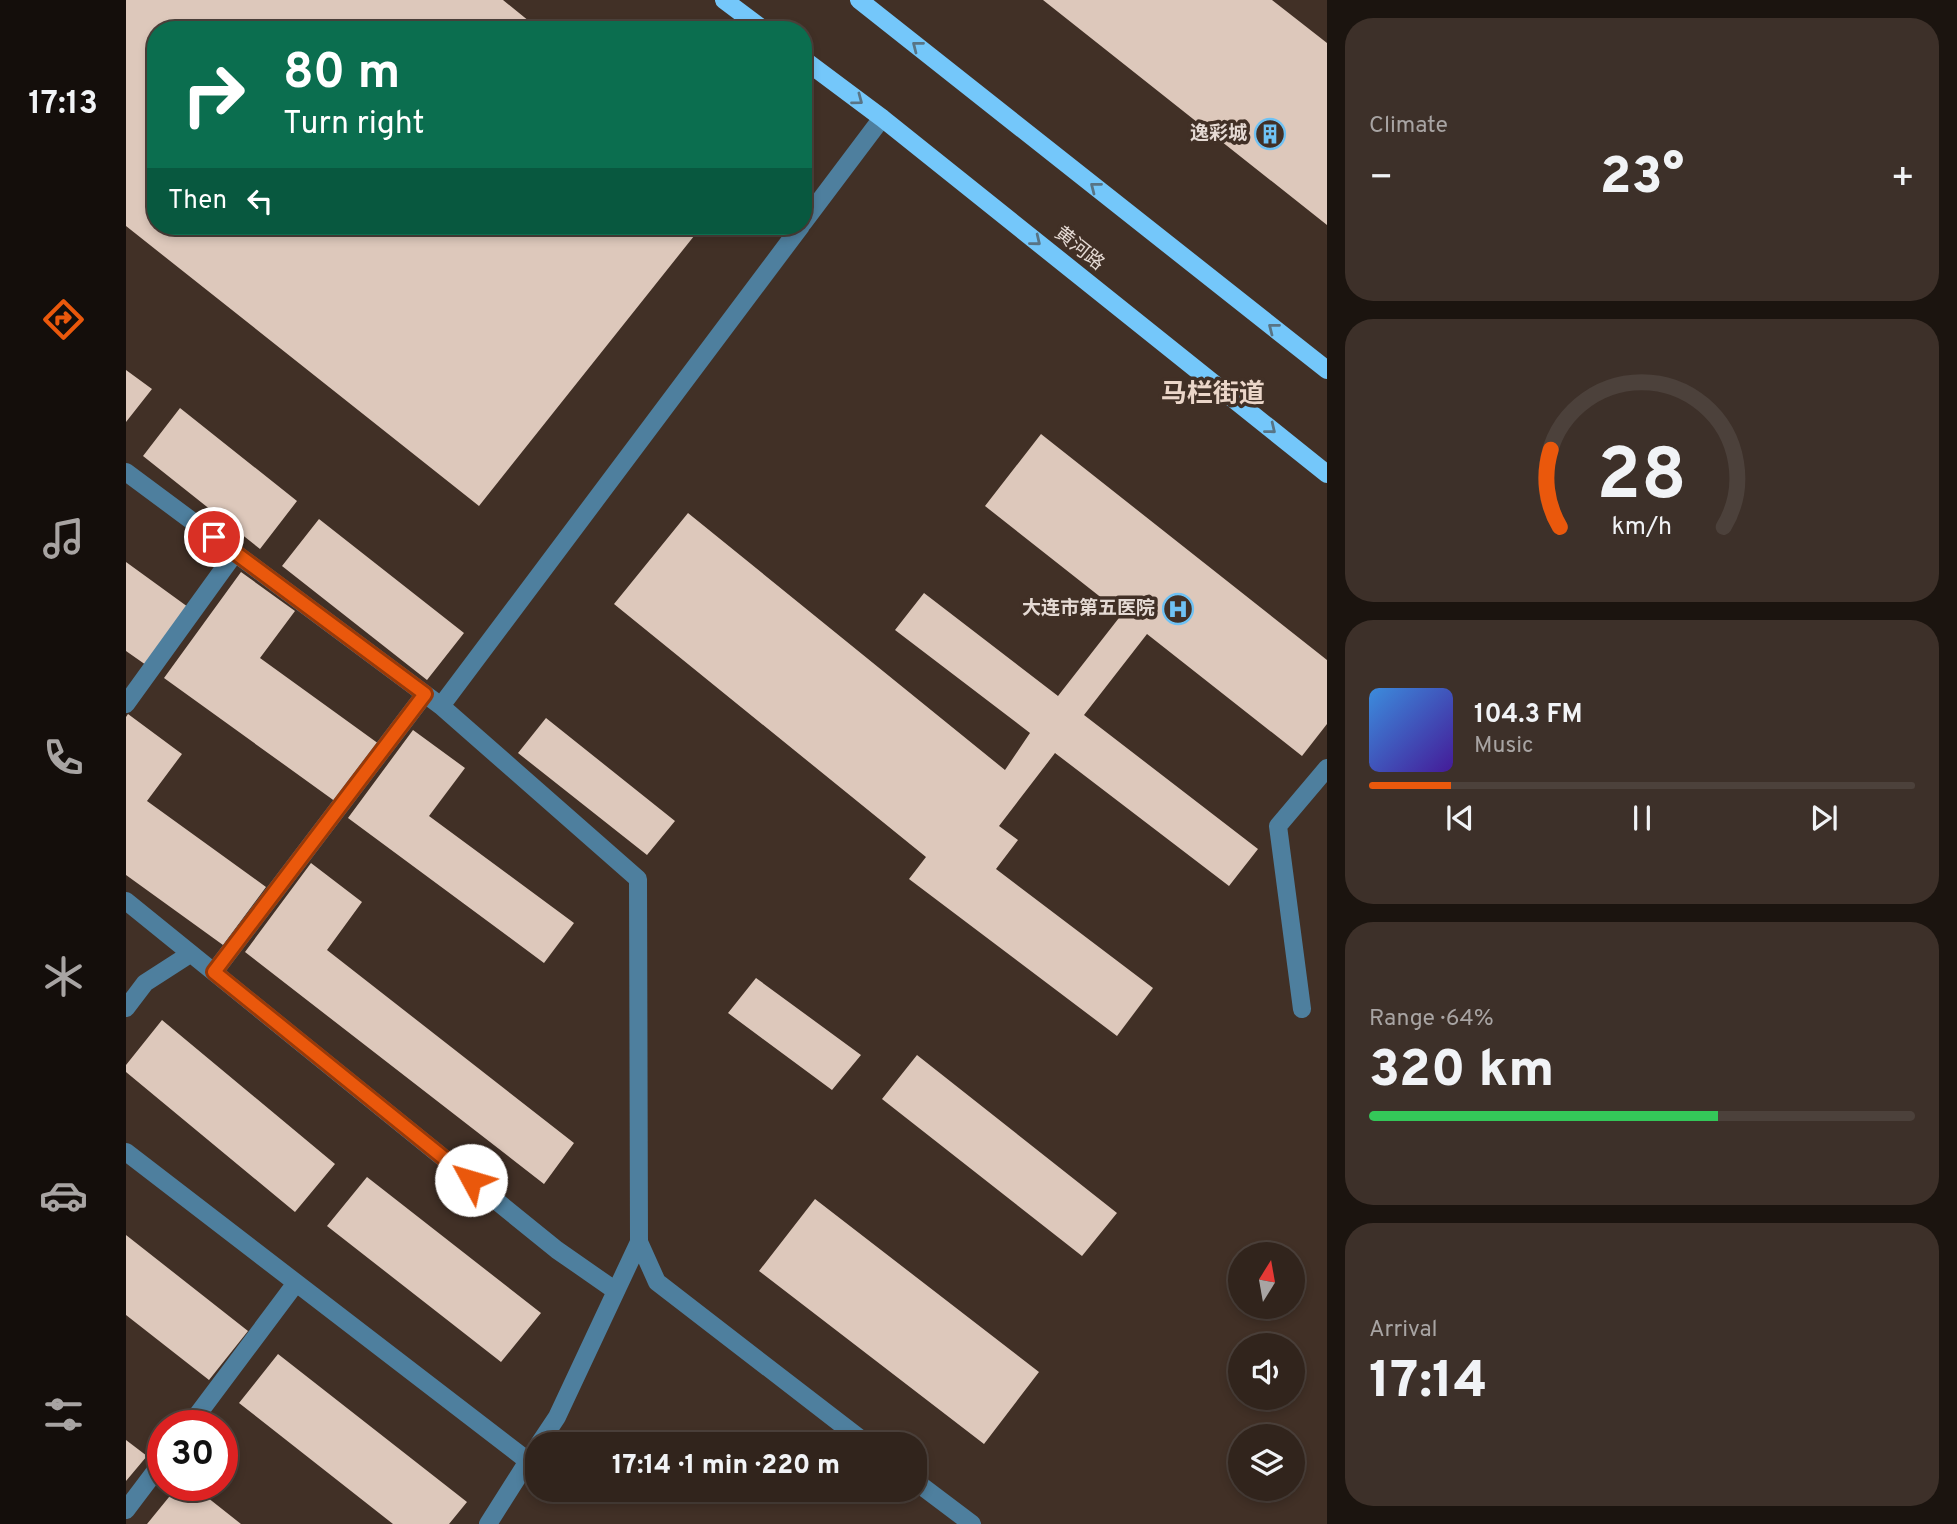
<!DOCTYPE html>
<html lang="en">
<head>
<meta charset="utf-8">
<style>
  body { margin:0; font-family:Overpass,"Noto Sans SC",sans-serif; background:#3d3029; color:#f1f3f6; height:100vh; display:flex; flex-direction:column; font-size:26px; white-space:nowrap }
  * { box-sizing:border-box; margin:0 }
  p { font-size:23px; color:#a8a4a3 }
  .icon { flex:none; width:38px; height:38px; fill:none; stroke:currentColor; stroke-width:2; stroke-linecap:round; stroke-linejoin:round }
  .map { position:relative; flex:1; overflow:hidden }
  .drawer { display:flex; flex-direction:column; gap:18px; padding:18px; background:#1b140f; width:630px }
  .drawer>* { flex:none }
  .hud { position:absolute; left:21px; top:21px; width:665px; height:214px; border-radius:28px; box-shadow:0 4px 10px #0003,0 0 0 2px #4c413b; background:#0b6e4f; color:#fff; overflow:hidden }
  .needle { width:46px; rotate:11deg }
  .fabs { position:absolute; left:1102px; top:1242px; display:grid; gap:14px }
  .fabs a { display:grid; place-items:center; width:77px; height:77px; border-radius:50%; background:#31241c; box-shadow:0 4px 10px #0003,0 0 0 2px #4c413b; font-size:35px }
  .speed { position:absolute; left:21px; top:1410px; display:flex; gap:14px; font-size:35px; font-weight:700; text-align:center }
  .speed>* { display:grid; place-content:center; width:91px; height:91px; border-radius:50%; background:#31241c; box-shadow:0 4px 10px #0003,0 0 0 2px #4c413b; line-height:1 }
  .speed .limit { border:10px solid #d22; background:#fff; color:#111 }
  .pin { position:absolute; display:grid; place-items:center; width:60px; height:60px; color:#fff; margin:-30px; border:4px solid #fff; border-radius:50%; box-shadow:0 2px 7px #0007 }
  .me { position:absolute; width:77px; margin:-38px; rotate:309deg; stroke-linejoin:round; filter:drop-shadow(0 0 5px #0008) }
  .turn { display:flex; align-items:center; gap:24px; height:147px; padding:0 21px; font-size:32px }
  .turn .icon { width:91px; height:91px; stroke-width:2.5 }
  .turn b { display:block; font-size:49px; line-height:60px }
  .then { display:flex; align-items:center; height:66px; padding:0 21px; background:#0003; gap:14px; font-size:26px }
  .big { font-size:52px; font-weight:800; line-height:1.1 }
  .drawer .tile { flex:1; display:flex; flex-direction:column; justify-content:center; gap:10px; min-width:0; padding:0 24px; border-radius:28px; background:#3d3029 }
  .drawer .dial { align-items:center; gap:0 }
  .dial svg { height:182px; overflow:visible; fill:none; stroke:#4c413b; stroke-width:7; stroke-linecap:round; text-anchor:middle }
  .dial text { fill:#f1f3f6; stroke:none }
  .song { display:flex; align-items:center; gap:21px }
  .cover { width:84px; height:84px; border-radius:10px; background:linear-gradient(135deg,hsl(210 70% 55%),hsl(260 70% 35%)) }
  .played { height:7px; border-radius:4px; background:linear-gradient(90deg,#ea580c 15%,#4c413b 15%) }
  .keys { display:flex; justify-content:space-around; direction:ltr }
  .heat { display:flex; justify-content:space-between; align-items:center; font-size:38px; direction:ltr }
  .charge { height:10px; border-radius:5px; background:linear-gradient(90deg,#34c759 64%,#4c413b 0) }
  .trip { position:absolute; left:399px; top:1432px; width:402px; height:70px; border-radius:28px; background:#31241c; box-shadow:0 4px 10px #0003,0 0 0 2px #4c413b; font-weight:800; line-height:70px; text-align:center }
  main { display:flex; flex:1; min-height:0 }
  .tabs { display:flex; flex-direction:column; width:126px; justify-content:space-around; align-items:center; background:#140e0b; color:#a8a4a3 }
  .tabs .icon { width:49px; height:49px }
  .tabs .active { color:#ea580c }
  .tabs b { font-size:32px; color:#f1f3f6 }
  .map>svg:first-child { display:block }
  .building { fill:#ddc8bb }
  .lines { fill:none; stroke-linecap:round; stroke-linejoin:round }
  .minor { stroke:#4e7f9e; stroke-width:18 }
  .major { stroke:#74c7fa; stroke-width:18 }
  .oneway { stroke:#587485 }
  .route-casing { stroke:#983908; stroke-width:18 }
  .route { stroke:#ea580c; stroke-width:12 }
  .labels { text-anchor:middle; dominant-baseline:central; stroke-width:7; stroke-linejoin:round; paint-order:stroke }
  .poi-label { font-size:19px; font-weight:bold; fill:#e5dad4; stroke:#413026; text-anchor:end }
  .street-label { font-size:19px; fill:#e5dad4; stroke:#413026 }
  .district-label { font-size:26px; font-weight:bold; fill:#ebd6c9; stroke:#413026 }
</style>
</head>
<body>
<main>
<nav class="tabs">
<b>17:13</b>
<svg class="icon active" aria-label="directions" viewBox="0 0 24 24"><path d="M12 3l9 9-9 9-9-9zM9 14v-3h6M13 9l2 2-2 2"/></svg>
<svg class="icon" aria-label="music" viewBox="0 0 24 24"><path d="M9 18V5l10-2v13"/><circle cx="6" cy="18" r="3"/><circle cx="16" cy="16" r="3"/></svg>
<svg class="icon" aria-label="phone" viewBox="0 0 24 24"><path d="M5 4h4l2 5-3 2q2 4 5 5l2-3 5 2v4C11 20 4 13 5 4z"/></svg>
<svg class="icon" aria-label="climate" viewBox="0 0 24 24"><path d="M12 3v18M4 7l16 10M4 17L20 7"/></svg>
<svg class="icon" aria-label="car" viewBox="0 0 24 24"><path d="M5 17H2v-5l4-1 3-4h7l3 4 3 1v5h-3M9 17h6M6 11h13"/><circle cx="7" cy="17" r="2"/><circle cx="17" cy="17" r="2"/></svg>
<svg class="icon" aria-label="filters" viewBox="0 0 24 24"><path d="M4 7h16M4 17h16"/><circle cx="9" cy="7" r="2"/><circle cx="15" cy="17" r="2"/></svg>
</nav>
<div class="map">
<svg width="1201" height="1524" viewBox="0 0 1201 1524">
  <rect width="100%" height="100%" fill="#413026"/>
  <path class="building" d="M0,0H377L414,30H30V226H576L353,506L0,226Z
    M917,0H1146L1201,43V225Z
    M0,370L26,389L0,422Z
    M54,408L171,501L134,549L17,456Z
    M915,434L1201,660V724L1176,756L1021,634L958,715L1132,849L1103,886L929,753L873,826L892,840L870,869L1027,988L991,1036L783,879L800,857L488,604L562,513L879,770L904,733L769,630L798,593L932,696L996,614L859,506Z
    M193,519L338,633L301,680L156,566Z
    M0,562L62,607L20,665L0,651Z
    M115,572L169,611L134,658L253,744L210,802L38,678Z
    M2,714L56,754L21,801L140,887L97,945L0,875V717Z
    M420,718L549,821L521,855L392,753Z
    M287,730L339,768L303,816L448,923L418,963L222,818Z
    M185,863L236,902L201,950L448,1143L418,1184L119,952Z
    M630,978L735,1055L706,1090L602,1013Z
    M36,1020L209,1164L169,1212L0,1072V1065Z
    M791,1055L991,1213L956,1256L756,1099Z
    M241,1177L415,1313L375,1362L201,1226Z
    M689,1199L913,1372L858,1444L633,1271Z
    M0,1235L122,1331L83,1380L0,1315Z
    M152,1354L341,1502L323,1524H267L113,1403Z
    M0,1440L21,1456L0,1481Z
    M52,1486H67L115,1524H21Z"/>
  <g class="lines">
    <path class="minor" d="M677,223L756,118
      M0,472L315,706L512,879L513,1242L531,1282L741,1444
      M0,704L109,553
      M315,706L675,226
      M0,901L431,1250L490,1291
      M88,972L299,694
      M0,1008L19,983L64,954
      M1176,1009L1152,826L1201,768
      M0,1152L402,1461
      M63,1426L170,1283
      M413,1444L431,1417L513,1242
      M789,1481L846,1524
      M0,1510L37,1461
      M362,1524L407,1453"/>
    <path class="major" d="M598,0L638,30
      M733,0L1201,370
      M677,59L756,118L1201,474"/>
  </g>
  <defs><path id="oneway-chevron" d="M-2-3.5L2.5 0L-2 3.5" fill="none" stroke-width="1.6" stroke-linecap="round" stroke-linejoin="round" transform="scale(1.75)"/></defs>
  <g class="oneway">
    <use href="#oneway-chevron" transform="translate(791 46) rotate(-142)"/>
    <use href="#oneway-chevron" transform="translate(732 100) rotate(37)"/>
    <use href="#oneway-chevron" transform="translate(969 187) rotate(-142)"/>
    <use href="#oneway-chevron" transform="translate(910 241) rotate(39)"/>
    <use href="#oneway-chevron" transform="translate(1147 328) rotate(-142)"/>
    <use href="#oneway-chevron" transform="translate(1145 429) rotate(39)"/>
  </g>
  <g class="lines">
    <g class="route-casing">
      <path id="route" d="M88,537L299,694L88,972L345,1180"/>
    </g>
    <use href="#route" class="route"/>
  </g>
  <defs>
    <g id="building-ring" transform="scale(1.575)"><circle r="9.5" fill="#413026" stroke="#6fc2f4" stroke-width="1.5"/><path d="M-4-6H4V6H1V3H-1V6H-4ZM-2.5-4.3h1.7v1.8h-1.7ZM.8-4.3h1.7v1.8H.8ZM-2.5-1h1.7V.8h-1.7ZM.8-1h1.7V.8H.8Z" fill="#6fc2f4"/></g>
    <g id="hospital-ring" transform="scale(1.575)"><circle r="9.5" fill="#413026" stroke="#6fc2f4" stroke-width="1.5"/><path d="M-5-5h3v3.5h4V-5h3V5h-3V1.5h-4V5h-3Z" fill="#6fc2f4"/></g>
  </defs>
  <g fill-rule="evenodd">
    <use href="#building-ring" x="1144" y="134"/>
    <use href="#hospital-ring" x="1052" y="609"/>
  </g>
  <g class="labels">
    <g class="poi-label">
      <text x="1121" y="134">逸彩城</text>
      <text x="1029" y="609">大连市第五医院</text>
    </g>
    <g class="street-label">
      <text transform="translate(953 249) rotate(39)">黄河路</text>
    </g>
    <g class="district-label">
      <text x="1087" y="395">马栏街道</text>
    </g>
  </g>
</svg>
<div class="fabs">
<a><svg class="needle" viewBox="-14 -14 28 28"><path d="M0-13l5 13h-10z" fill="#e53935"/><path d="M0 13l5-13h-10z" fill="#a8a4a3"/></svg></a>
<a><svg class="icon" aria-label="sound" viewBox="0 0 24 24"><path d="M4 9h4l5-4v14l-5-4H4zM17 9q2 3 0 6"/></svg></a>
<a><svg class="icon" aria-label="layers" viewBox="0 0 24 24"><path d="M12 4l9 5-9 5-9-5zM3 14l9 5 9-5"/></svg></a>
</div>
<div class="speed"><div class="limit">30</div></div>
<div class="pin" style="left:88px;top:537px;background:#d93025"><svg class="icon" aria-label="arrive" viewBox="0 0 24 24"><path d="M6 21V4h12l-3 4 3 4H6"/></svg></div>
<svg class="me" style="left:345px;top:1180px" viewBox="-20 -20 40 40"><circle r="19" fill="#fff"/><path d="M0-13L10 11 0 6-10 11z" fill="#ea580c"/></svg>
<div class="trip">17:14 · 1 min · 220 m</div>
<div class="hud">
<div class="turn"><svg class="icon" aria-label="right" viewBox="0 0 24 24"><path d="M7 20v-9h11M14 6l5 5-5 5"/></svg><div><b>80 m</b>Turn right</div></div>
<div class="then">Then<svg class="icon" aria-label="left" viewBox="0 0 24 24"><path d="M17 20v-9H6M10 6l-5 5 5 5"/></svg></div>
</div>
</div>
<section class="drawer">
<div class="tile"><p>Climate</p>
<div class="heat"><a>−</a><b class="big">23°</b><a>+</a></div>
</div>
<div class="tile dial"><svg viewBox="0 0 100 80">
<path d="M14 69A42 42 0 1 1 86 69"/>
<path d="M14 69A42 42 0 0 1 10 35" stroke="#ea580c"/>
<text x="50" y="56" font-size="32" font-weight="700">28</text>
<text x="50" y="72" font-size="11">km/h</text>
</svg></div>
<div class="tile">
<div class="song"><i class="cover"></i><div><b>104.3 FM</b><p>Music</p></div></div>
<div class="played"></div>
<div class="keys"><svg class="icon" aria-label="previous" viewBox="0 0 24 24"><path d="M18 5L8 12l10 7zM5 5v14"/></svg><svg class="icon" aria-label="pause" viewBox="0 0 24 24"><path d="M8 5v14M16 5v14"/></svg><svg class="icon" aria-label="next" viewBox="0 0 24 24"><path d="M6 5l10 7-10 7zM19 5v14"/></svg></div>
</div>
<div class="tile"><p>Range · 64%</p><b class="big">320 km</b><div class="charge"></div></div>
<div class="tile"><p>Arrival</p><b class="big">17:14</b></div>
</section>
</main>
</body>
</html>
